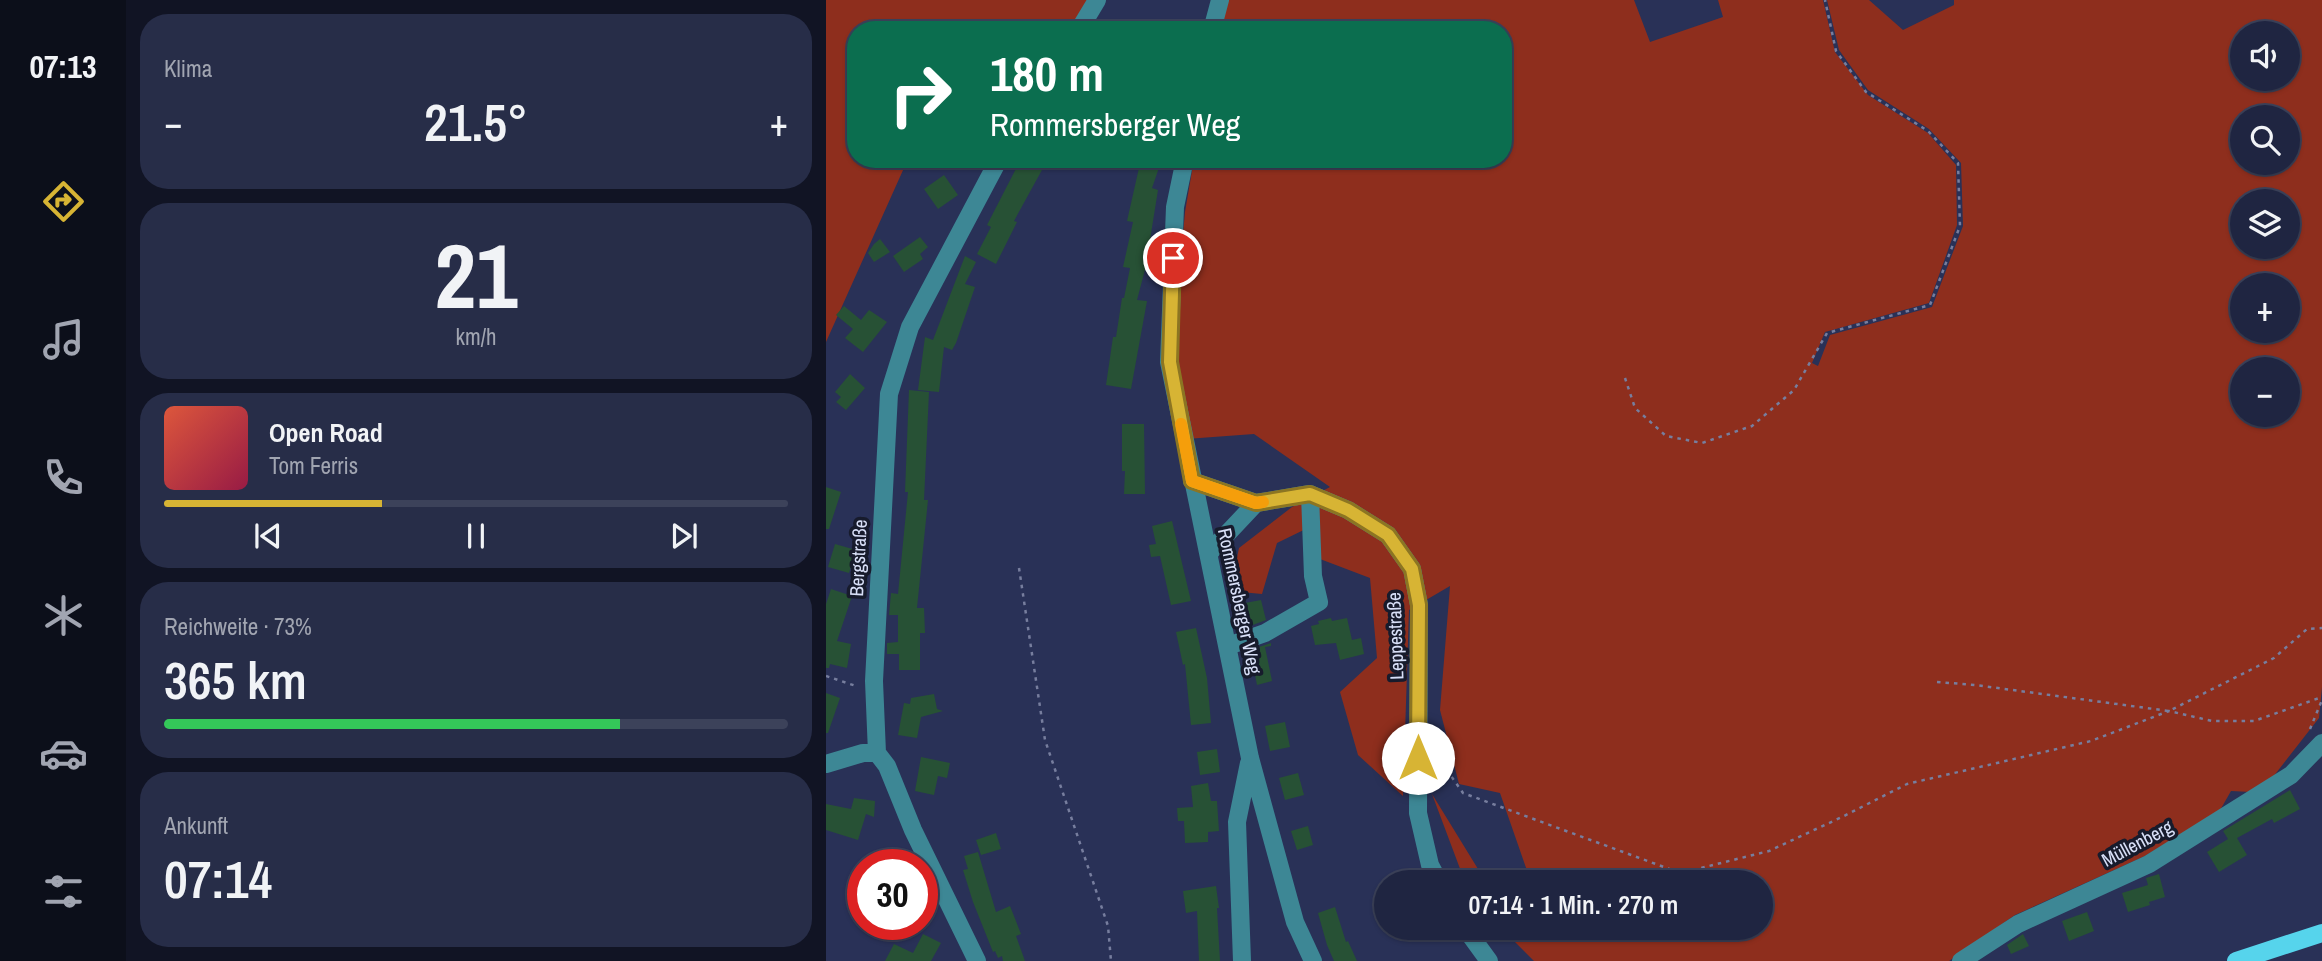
<!DOCTYPE html>
<html lang="de">
<head>
<meta charset="utf-8">
<style>
  body { margin:0; font-family:"Archivo Narrow",sans-serif; background:#272d48; color:#f1f3f6; height:100vh; display:flex; flex-direction:column; font-size:26px; white-space:nowrap }
  * { box-sizing:border-box; margin:0 }
  p { font-size:23px; color:#a1a5b1 }
  .icon { flex:none; width:38px; height:38px; fill:none; stroke:currentColor; stroke-width:2; stroke-linecap:round; stroke-linejoin:round }
  .map { position:relative; flex:1; overflow:hidden }
  .sheet { display:flex; flex-direction:column; gap:14px; padding:14px; background:#111424; width:700px }
  .sheet>* { flex:none }
  .banner { position:absolute; left:21px; top:21px; width:665px; height:147px; border-radius:28px; box-shadow:0 2px 5px #0004,0 0 0 2px #3c425a; background:#0b6e4f; color:#fff; overflow:hidden }
  .buttons { position:absolute; left:1404px; top:21px; display:grid; gap:14px }
  .buttons a { display:grid; place-items:center; width:70px; height:70px; border-radius:50%; background:#1f2541; box-shadow:0 2px 5px #0004,0 0 0 2px #3c425a; font-size:35px }
  .speed { position:absolute; left:21px; top:849px; display:flex; gap:14px; font-size:35px; font-weight:700; text-align:center }
  .speed>* { display:grid; place-content:center; width:91px; height:91px; border-radius:50%; background:#1f2541; box-shadow:0 2px 5px #0004,0 0 0 2px #3c425a; line-height:1 }
  .speed .limit { border:10px solid #d22; background:#fff; color:#111 }
  .pin { position:absolute; display:grid; place-items:center; width:60px; height:60px; color:#fff; margin:-30px; border:4px solid #fff; border-radius:50%; box-shadow:0 2px 7px #0007 }
  .me { position:absolute; width:77px; margin:-38px; rotate:0deg; stroke-linejoin:round; filter:drop-shadow(0 0 5px #0008) }
  .turn { display:flex; align-items:center; gap:24px; height:147px; padding:0 28px; font-size:32px }
  .turn .icon { width:91px; height:91px; stroke-width:2.5 }
  .turn b { display:block; font-size:49px; line-height:60px }
  .big { font-size:52px; font-weight:600; line-height:1.1 }
  .sheet .card { flex:1; display:flex; flex-direction:column; justify-content:center; gap:10px; min-width:0; padding:0 24px; border-radius:28px; background:#272d48 }
  .sheet .dial { align-items:center; gap:0 }
  .dial b { font-size:91px; line-height:1 }
  .song { display:flex; align-items:center; gap:21px }
  .cover { width:84px; height:84px; border-radius:10px; background:linear-gradient(135deg,hsl(10 70% 55%),hsl(340 70% 35%)) }
  .played { height:7px; border-radius:4px; background:linear-gradient(90deg,#d7b434 35%,#3c425a 35%) }
  .keys { display:flex; justify-content:space-around; direction:ltr }
  .heat { display:flex; justify-content:space-between; align-items:center; font-size:38px; direction:ltr }
  .charge { height:10px; border-radius:5px; background:linear-gradient(90deg,#34c759 73%,#3c425a 0) }
  .trip { position:absolute; left:548px; top:870px; width:399px; height:70px; border-radius:35px; background:#1f2541; box-shadow:0 2px 5px #0004,0 0 0 2px #3c425a; font-weight:600; line-height:70px; text-align:center }
  main { display:flex; flex:1; min-height:0 }
  .menu { display:flex; flex-direction:column; width:126px; justify-content:space-around; align-items:center; background:#0c0f1a; color:#a1a5b1 }
  .menu .icon { width:49px; height:49px }
  .menu .active { color:#d7b434 }
  .menu b { font-size:32px; color:#f1f3f6 }
  .map>svg:first-child { display:block }
  .green { fill:#8e2e1d; fill-rule:evenodd }
  .building { fill:#275135 }
  .lines { fill:none; stroke-linecap:round; stroke-linejoin:round }
  .path { stroke:#777e9e; stroke-width:2.5; stroke-dasharray:3.5 5; stroke-linecap:butt }
  .minor { stroke:#3d8795; stroke-width:18 }
  .major { stroke:#56d4ec; stroke-width:18 }
  .route-casing { stroke:#8c7522; stroke-width:18 }
  .route { stroke:#d7b434; stroke-width:12 }
  .slow { stroke:#f59e0b; stroke-width:12 }
  .labels { text-anchor:middle; dominant-baseline:central; stroke-width:7; stroke-linejoin:round; paint-order:stroke }
  .street-label { font-size:19px; fill:#d9e0f8; stroke:#171b2c }
</style>
</head>
<body>
<main>
<nav class="menu">
<b>07:13</b>
<svg class="icon active" aria-label="directions" viewBox="0 0 24 24"><path d="M12 3l9 9-9 9-9-9zM9 14v-3h6M13 9l2 2-2 2"/></svg>
<svg class="icon" aria-label="music" viewBox="0 0 24 24"><path d="M9 18V5l10-2v13"/><circle cx="6" cy="18" r="3"/><circle cx="16" cy="16" r="3"/></svg>
<svg class="icon" aria-label="phone" viewBox="0 0 24 24"><path d="M5 4h4l2 5-3 2q2 4 5 5l2-3 5 2v4C11 20 4 13 5 4z"/></svg>
<svg class="icon" aria-label="climate" viewBox="0 0 24 24"><path d="M12 3v18M4 7l16 10M4 17L20 7"/></svg>
<svg class="icon" aria-label="car" viewBox="0 0 24 24"><path d="M5 17H2v-5l4-1 3-4h7l3 4 3 1v5h-3M9 17h6M6 11h13"/><circle cx="7" cy="17" r="2"/><circle cx="17" cy="17" r="2"/></svg>
<svg class="icon" aria-label="filters" viewBox="0 0 24 24"><path d="M4 7h16M4 17h16"/><circle cx="9" cy="7" r="2"/><circle cx="15" cy="17" r="2"/></svg>
</nav>
<section class="sheet">
<div class="card"><p>Klima</p>
<div class="heat"><a>−</a><b class="big">21.5°</b><a>+</a></div>
</div>
<div class="card dial"><b>21</b><p>km/h</p></div>
<div class="card">
<div class="song"><i class="cover"></i><div><b>Open Road</b><p>Tom Ferris</p></div></div>
<div class="played"></div>
<div class="keys"><svg class="icon" aria-label="previous" viewBox="0 0 24 24"><path d="M18 5L8 12l10 7zM5 5v14"/></svg><svg class="icon" aria-label="pause" viewBox="0 0 24 24"><path d="M8 5v14M16 5v14"/></svg><svg class="icon" aria-label="next" viewBox="0 0 24 24"><path d="M6 5l10 7-10 7zM19 5v14"/></svg></div>
</div>
<div class="card"><p>Reichweite · 73%</p><b class="big">365 km</b><div class="charge"></div></div>
<div class="card"><p>Ankunft</p><b class="big">07:14</b></div>
</section>
<div class="map">
<svg width="1496" height="961" viewBox="0 0 1496 961">
  <rect width="100%" height="100%" fill="#293157"/>
  <path class="green" d="M0,0H268L250,30H30V159H82L0,342Z
    M398,0H808L824,42L897,17L892,0H997L1009,52L1042,95L1102,133L1130,165L1131,225L1103,303L999,332L986,363L992,366L1004,335L1106,307L1137,226L1135,163L1103,129L1042,90L1013,50L1001,0H1043L1077,30L1128,5V0H1496V687L1493,718L1447,777L1425,792L1405,791L1393,812L1319,856L1189,915L1123,961H708L675,928H934V882H705L674,793L633,784L614,710L624,586L583,610L577,796L532,755L514,692L551,658L544,578L494,559L492,523L451,543L436,594L404,591L413,548L466,507L504,487L428,434L360,439L346,359L359,212L368,159H677V30H391ZM1416,33H1461V79H1416ZM1416,117H1461V163H1416ZM1416,201H1461V247H1416ZM1416,285H1461V331H1416ZM1416,369H1461V415H1416Z
    M606,794L660,882H639Z"/>
  <path class="building" d="M195,159H222L188,221L191,222L170,264L151,254L165,227L161,225Z
    M315,159H336L326,188L332,190L323,246L325,247L311,300L321,301L305,389L280,385L287,337H290L296,298H298L304,268L297,267L307,222L301,221Z
    M118,175L132,195L112,209L98,189Z
    M94,237L102,247L94,254L97,259L78,272L67,256Z
    M54,239L64,252L48,262L42,253L48,244Z
    M139,256L150,262L139,284L149,287L130,343L126,350L118,347L113,392L92,390L99,337L107,340Z
    M18,306L35,320L43,310L61,322L37,352L19,338L27,329L10,315Z
    M24,374L39,388L20,410L10,402L15,397L9,392Z
    M83,390L103,392L98,500H102L91,608H98L99,633H94V670H73V654H61V643L72,642V615H63L65,593L72,594L82,492H79Z
    M296,424H318L319,494H298L299,471H296Z
    M0,487L15,492L3,529H0Z
    M346,521L365,601L345,605L334,556L325,557L323,545L330,544L326,526Z
    M9,544L30,550L23,573L2,567Z
    M5,589L26,596L11,641L25,644L21,668L4,664L3,668H0V604Z
    M435,600L440,620L416,629L413,628L408,605Z
    M505,618L506,621L521,618L526,640L535,638L538,654L514,660L510,643L489,645L485,626L493,624L492,621Z
    M370,628L381,678L385,723L365,725L359,664L357,665L350,632Z
    M445,643V646L439,647L446,681L431,685L424,650Z
    M0,693L14,698L2,733H0Z
    M108,694L111,709L117,711L95,717L91,738L72,735L78,703L84,704L85,698Z
    M459,722L464,747L444,751L439,726Z
    M391,749L394,772L374,775L371,752Z
    M95,757L124,763L121,778L112,776L108,795L89,791Z
    M472,773L478,795L459,800L453,778Z
    M382,783L385,801H391L393,831L382,832V842L359,843L358,821H352L351,808L367,807L365,786Z
    M1464,790L1474,809L1448,823L1446,819L1411,838L1421,855L1393,872L1381,852L1402,839L1397,831Z
    M28,798L49,801L48,817L40,814L32,840L0,830V804L25,809Z
    M482,826L487,845L471,850L465,831Z
    M170,833L175,849L155,855L150,840Z
    M152,852L170,912L184,906L195,934L190,936L199,961H177L176,956L172,958L169,951L167,952L147,902L137,870L142,869L138,856Z
    M1333,874L1339,897L1323,902L1324,905L1302,912L1296,893L1322,885L1320,878Z
    M390,886L393,908H391L394,961H373L371,911L360,913L357,891Z
    M509,907L520,942L522,941L531,961H508L501,945L492,913Z
    M1261,912L1268,931L1243,941L1236,921Z
    M97,934L115,943L105,961H59L68,944L87,953Z
    M1197,934L1203,946L1185,954L1181,945Z"/>
  <g class="lines">
    <path class="path" d="M799,378L809,408L840,436L876,443L926,426L968,390L1001,333L1104,305L1134,226L1132,163L1102,131L1040,92L1010,51L999,0
      M193,568L219,740L282,926L285,961
      M0,676L30,686
      M1111,682L1149,685L1343,711L1448,658L1481,629L1496,628
      M1484,729L1496,700
      M611,756L637,793L846,870H867L943,851L1016,817L1081,784L1265,741L1343,711L1386,721H1428L1496,697"/>
    <path class="minor" d="M253,30L271,0
      M386,30L394,0
      M359,159L349,207L343,362L424,758L469,922L487,961
      M366,481L430,503L484,494L522,510L562,535L586,569L593,605L592,813L604,865L613,882
      M383,553L430,503
      M402,646L439,633L493,602L487,576L484,494
      M0,764L37,753H51
      M639,928L663,961
      M151,961L87,830L61,766L51,753L48,681L63,394L84,327L173,159
      M416,961L411,822L423,763
      M1135,961L1192,924L1323,864L1465,775L1496,743"/>
    <path class="major" d="M1410,961L1496,933"/>
  </g>
  <g class="lines">
    <g class="route-casing">
      <path id="route" d="M347,258L344,362L366,481L430,503L484,494L522,510L562,535L586,569L593,605L592,758"/>
    </g>
    <use href="#route" class="route"/>
    <path class="slow" d="M355,424L366,481L430,503L437,502"/>
  </g>
  <g class="labels">
    <g class="street-label">
      <text transform="translate(32 558) rotate(-87)">Bergstraße</text>
      <text transform="translate(414 601) rotate(78)">Rommersberger Weg</text>
      <text transform="translate(569 636) rotate(-92)">Leppestraße</text>
      <text transform="translate(1311 843) rotate(-28)">Müllenberg</text>
    </g>
  </g>
</svg>
<div class="buttons">
<a><svg class="icon" aria-label="sound" viewBox="0 0 24 24"><path d="M4 9h4l5-4v14l-5-4H4zM17 9q2 3 0 6"/></svg></a>
<a><svg class="icon" aria-label="search" viewBox="0 0 24 24"><circle cx="10" cy="10" r="6"/><path d="M15 15l6 6"/></svg></a>
<a><svg class="icon" aria-label="layers" viewBox="0 0 24 24"><path d="M12 4l9 5-9 5-9-5zM3 14l9 5 9-5"/></svg></a>
<a>+</a>
<a>−</a>
</div>
<div class="speed"><div class="limit">30</div></div>
<div class="pin" style="left:347px;top:258px;background:#d93025"><svg class="icon" aria-label="arrive" viewBox="0 0 24 24"><path d="M6 21V4h12l-3 4 3 4H6"/></svg></div>
<svg class="me" style="left:592px;top:758px" viewBox="-20 -20 40 40"><circle r="19" fill="#fff"/><path d="M0-13L10 11 0 6-10 11z" fill="#d7b434"/></svg>
<div class="trip">07:14 · 1 Min. · 270 m</div>
<div class="banner">
<div class="turn"><svg class="icon" aria-label="right" viewBox="0 0 24 24"><path d="M7 20v-9h11M14 6l5 5-5 5"/></svg><div><b>180 m</b>Rommersberger Weg</div></div>
</div>
</div>
</main>
</body>
</html>
